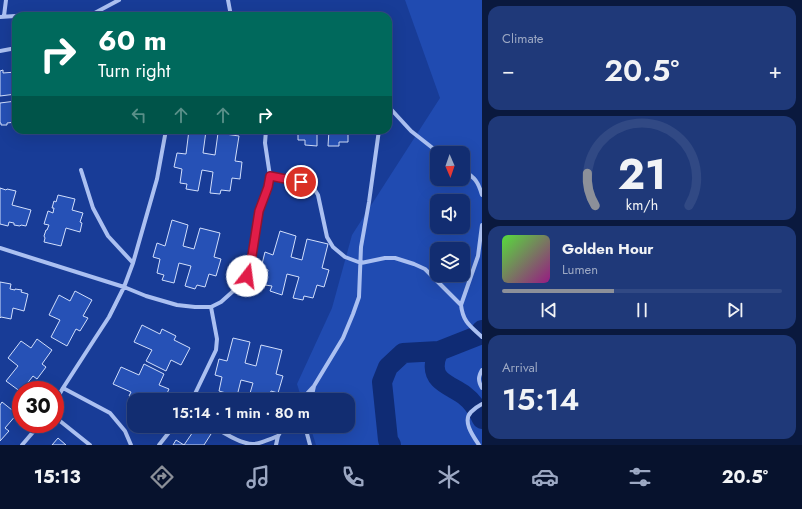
<!DOCTYPE html>
<html lang="en">
<head>
<meta charset="utf-8">
<style>
  body { margin:0; font-family:Jost,sans-serif; background:#1f3979; color:#f1f3f6; height:100vh; display:flex; flex-direction:column; font-size:15px; white-space:nowrap }
  * { box-sizing:border-box; margin:0 }
  p { font-size:13px; color:#9ca8c3 }
  .icon { flex:none; width:22px; height:22px; fill:none; stroke:currentColor; stroke-width:2; stroke-linecap:round; stroke-linejoin:round }
  .map { position:relative; flex:1; overflow:hidden }
  .drawer { display:flex; flex-direction:column; gap:6px; padding:6px; background:#0a193e; width:320px }
  .drawer>* { flex:none }
  .top-card { position:absolute; left:12px; top:12px; width:380px; height:122px; border-radius:12px; box-shadow:0 4px 16px #0002,0 0 0 1px #314984; background:#00695c; color:#fff; overflow:hidden }
  .needle { width:26px; rotate:178deg }
  .controls { position:absolute; left:430px; top:146px; display:grid; gap:8px }
  .controls a { display:grid; place-items:center; width:40px; height:40px; border-radius:8px; background:#122d71; box-shadow:0 4px 16px #0002,0 0 0 1px #314984; font-size:20px }
  .speed { position:absolute; left:12px; top:381px; display:flex; gap:8px; font-size:20px; font-weight:700; text-align:center }
  .speed>* { display:grid; place-content:center; width:52px; height:52px; border-radius:50%; background:#122d71; box-shadow:0 4px 16px #0002,0 0 0 1px #314984; line-height:1 }
  .speed .limit { border:6px solid #d22; background:#fff; color:#111 }
  .pin { position:absolute; display:grid; place-items:center; width:34px; height:34px; color:#fff; margin:-17px; border:2px solid #fff; border-radius:50%; box-shadow:0 1px 4px #0007 }
  .me { position:absolute; width:44px; margin:-22px; rotate:15deg; stroke-linejoin:round; filter:drop-shadow(0 0 3px #0008) }
  .turn { display:flex; align-items:center; gap:14px; height:84px; padding:0 20px; font-size:18px }
  .turn .icon { width:52px; height:52px; stroke-width:2.5 }
  .turn b { display:block; font-size:28px; line-height:34px }
  .lanes { display:flex; align-items:center; height:38px; padding:0 20px; background:#0003; justify-content:center; gap:20px; direction:ltr }
  .lanes .off { opacity:.35 }
  .big { font-size:30px; font-weight:600; line-height:1.1 }
  .drawer .card { flex:1; display:flex; flex-direction:column; justify-content:center; gap:6px; min-width:0; padding:0 14px; border-radius:12px; background:#1f3979 }
  .drawer .dial { align-items:center; gap:0 }
  .dial svg { height:104px; overflow:visible; fill:none; stroke:#314984; stroke-width:7; stroke-linecap:round; text-anchor:middle }
  .dial text { fill:#f1f3f6; stroke:none }
  .song { display:flex; align-items:center; gap:12px }
  .cover { width:48px; height:48px; border-radius:6px; background:linear-gradient(135deg,hsl(110 70% 55%),hsl(310 70% 35%)) }
  .played { height:4px; border-radius:2px; background:linear-gradient(90deg,#8c9099 40%,#314984 40%) }
  .keys { display:flex; justify-content:space-around; direction:ltr }
  .heat { display:flex; justify-content:space-between; align-items:center; font-size:22px; direction:ltr }
  .trip { position:absolute; left:127px; top:393px; width:228px; height:40px; border-radius:12px; background:#122d71; box-shadow:0 4px 16px #0002,0 0 0 1px #314984; font-weight:600; line-height:40px; text-align:center }
  .tab-bar { display:flex; height:64px; justify-content:space-around; align-items:center; background:#07122d; color:#9ca8c3 }
  .tab-bar .icon { width:28px; height:28px }
  .tab-bar .current { color:#8c9099 }
  .tab-bar b { font-size:18px; color:#f1f3f6 }
  main { display:flex; flex:1; min-height:0 }
  .map>svg:first-child { display:block }
  .green { fill:#204bb1; fill-rule:evenodd }
  .lines { fill:none; stroke-linecap:round; stroke-linejoin:round }
  .river { stroke:#0f2b74; stroke-width:20 }
  .building { fill:#2651b6; stroke:#d2dffc }
  .minor { stroke:#abc0f1; stroke-width:4 }
  .route-casing { stroke:#92132f; stroke-width:10 }
  .route { stroke:#e11d48; stroke-width:7 }
</style>
</head>
<body>
<main>
<div class="map">
<svg width="482" height="445" viewBox="0 0 482 445">
  <rect width="100%" height="100%" fill="#183c97"/>
  <path class="green" d="M405,0H482V445H316L310,426H348V400H302L297,384L332,308L352,235L440,98ZM437,153H463V179H437ZM437,201H463V227H437ZM437,249H463V275H437Z"/>
  <g class="lines">
    <path class="river" d="M439,351C437,355 435,359 435,363C432,382 452,386 464,395C472,401 478,410 482,419
      M391,445L388,440L382,382L388,367L403,353L439,351L477,336L482,330"/>
  </g>
  <path class="building" d="M3,70V73L16,72V94L0,96V71Z
    M16,101V122L7,123V125H1V123H0V103Z
    M189,130L206,131L203,153L215,155L218,133L239,136L235,161L242,162L240,179L232,178L230,191L221,190L220,194L210,193L213,172L202,170L198,191L186,189L187,184L180,183L182,169L174,167L177,153L186,154Z
    M298,130H317V146L305,145V140H298Z
    M329,130H348V142H339V146H328Z
    M0,188L6,190L7,189L16,191L12,205L31,210L26,226L21,225L20,226L14,225V223L9,222L8,226L0,224Z
    M58,195L75,199L72,210L83,213L80,222L82,223L80,232L66,228L61,246L44,242L45,238L44,236L46,230H47L49,225L44,224L48,211L53,213L54,208H52L54,201L56,202Z
    M172,220L188,225L183,246L194,249L200,228L220,233L214,257L221,259L216,276L209,274L205,287L197,285L195,289L185,286L191,266L179,263L174,283L162,280L164,275L157,273L160,259L153,257L157,243L165,246Z
    M280,231L296,236L291,257L302,260L307,239L328,244L322,268L329,270L324,287L317,285L313,298L304,296L303,300L293,298L299,277L287,274L282,295L270,291L272,286L265,285L268,270L261,268L265,252L273,255Z
    M0,282L11,284L10,289L15,290V289L22,290L21,292L28,294L24,311L13,308L11,319L1,317L0,318Z
    M75,291L92,300L83,316L88,318L80,331L76,329L67,346L51,337L60,320L49,315L59,295L70,301Z
    M142,325L160,334L162,329L176,336L174,340L190,348L181,365L171,360L166,371L146,361L152,350L134,342Z
    M233,338L250,342L245,363L256,366L261,345L282,350L276,374L283,376L278,393L271,391L268,400H248L253,383L241,380L236,400L224,398L226,393L219,391L222,377L215,375L219,359L227,361Z
    M37,339L52,350L42,364L46,367L37,379L33,376L22,390H21V392L6,381L18,366L8,358L21,341L31,348Z
    M144,364L164,374L159,385L169,389L164,400H148L145,398L144,400H137L129,396L131,392L113,384L121,367L139,375Z
    M2,402L17,414L5,428L9,431L0,441V405Z
    M197,426H199L211,434L204,445H173L176,440L184,445Z
    M58,438L66,445H52Z"/>
  <g class="lines">
    <path class="minor" d="M228,0L231,16
      M4,16L6,0
      M89,16L119,0
      M0,17L30,15L83,16
      M0,51L16,48
      M388,106L411,131L439,153
      M81,170L93,208L108,236L133,263
      M463,170C475,178 478,181 482,195
      M270,176L283,178L301,182L313,187L318,195L327,237L333,247L345,257L361,263L385,258H395L414,264L425,269L461,305
      M482,225L478,256L461,305C463,322 470,326 482,337
      M0,248L124,287L146,296L177,305L195,307H211L221,302L240,285L247,275L251,262L259,211L268,187L270,176L265,143L266,130
      M482,370C478,377 478,381 482,388
      M63,388L110,413L125,431L131,445
      M192,400L216,350L217,339L211,307
      M301,400L314,386L343,338L353,314L359,297L361,247L369,202L379,130
      M311,400L314,386
      M55,402L63,388L94,340L109,317L124,287L133,263L157,179L166,130
      M55,417L90,445
      M213,426C222,432 242,445 254,444C259,444 273,438 278,436
      M306,426V430L310,445
      M22,445L40,424
      M159,445L174,426
      M276,445L278,436L284,426
      M479,445C473,436 462,421 471,412C474,409 478,406 482,404"/>
  </g>
  <g class="lines">
    <g class="route-casing">
      <path id="route" d="M247,276L251,262L259,211L268,187L270,176L301,182"/>
    </g>
    <use href="#route" class="route"/>
  </g>
</svg>
<div class="controls">
<a><svg class="needle" viewBox="-14 -14 28 28"><path d="M0-13l5 13h-10z" fill="#e53935"/><path d="M0 13l5-13h-10z" fill="#9ca8c3"/></svg></a>
<a><svg class="icon" aria-label="sound" viewBox="0 0 24 24"><path d="M4 9h4l5-4v14l-5-4H4zM17 9q2 3 0 6"/></svg></a>
<a><svg class="icon" aria-label="layers" viewBox="0 0 24 24"><path d="M12 4l9 5-9 5-9-5zM3 14l9 5 9-5"/></svg></a>
</div>
<div class="speed"><div class="limit">30</div></div>
<div class="pin" style="left:301px;top:182px;background:#d93025"><svg class="icon" aria-label="arrive" viewBox="0 0 24 24"><path d="M6 21V4h12l-3 4 3 4H6"/></svg></div>
<svg class="me" style="left:247px;top:276px" viewBox="-20 -20 40 40"><circle r="19" fill="#fff"/><path d="M0-13L10 11 0 6-10 11z" fill="#e11d48"/></svg>
<div class="trip">15:14 · 1 min · 80 m</div>
<div class="top-card">
<div class="turn"><svg class="icon" aria-label="right" viewBox="0 0 24 24"><path d="M7 20v-9h11M14 6l5 5-5 5"/></svg><div><b>60 m</b>Turn right</div></div>
<div class="lanes"><svg class="icon off" aria-label="left" viewBox="0 0 24 24"><path d="M17 20v-9H6M10 6l-5 5 5 5"/></svg><svg class="icon off" aria-label="ahead" viewBox="0 0 24 24"><path d="M12 20V5M6 11l6-6 6 6"/></svg><svg class="icon off" aria-label="ahead" viewBox="0 0 24 24"><path d="M12 20V5M6 11l6-6 6 6"/></svg><svg class="icon" aria-label="right" viewBox="0 0 24 24"><path d="M7 20v-9h11M14 6l5 5-5 5"/></svg></div>
</div>
</div>
<section class="drawer">
<div class="card"><p>Climate</p>
<div class="heat"><a>−</a><b class="big">20.5°</b><a>+</a></div>
</div>
<div class="card dial"><svg viewBox="0 0 100 80">
<path d="M14 69A42 42 0 1 1 86 69"/>
<path d="M14 69A42 42 0 0 1 8 44" stroke="#8c9099"/>
<text x="50" y="56" font-size="32" font-weight="700">21</text>
<text x="50" y="72" font-size="11">km/h</text>
</svg></div>
<div class="card">
<div class="song"><i class="cover"></i><div><b>Golden Hour</b><p>Lumen</p></div></div>
<div class="played"></div>
<div class="keys"><svg class="icon" aria-label="previous" viewBox="0 0 24 24"><path d="M18 5L8 12l10 7zM5 5v14"/></svg><svg class="icon" aria-label="pause" viewBox="0 0 24 24"><path d="M8 5v14M16 5v14"/></svg><svg class="icon" aria-label="next" viewBox="0 0 24 24"><path d="M6 5l10 7-10 7zM19 5v14"/></svg></div>
</div>
<div class="card"><p>Arrival</p><b class="big">15:14</b></div>
</section>
</main>
<nav class="tab-bar">
<b>15:13</b>
<svg class="icon current" aria-label="directions" viewBox="0 0 24 24"><path d="M12 3l9 9-9 9-9-9zM9 14v-3h6M13 9l2 2-2 2"/></svg>
<svg class="icon" aria-label="music" viewBox="0 0 24 24"><path d="M9 18V5l10-2v13"/><circle cx="6" cy="18" r="3"/><circle cx="16" cy="16" r="3"/></svg>
<svg class="icon" aria-label="phone" viewBox="0 0 24 24"><path d="M5 4h4l2 5-3 2q2 4 5 5l2-3 5 2v4C11 20 4 13 5 4z"/></svg>
<svg class="icon" aria-label="climate" viewBox="0 0 24 24"><path d="M12 3v18M4 7l16 10M4 17L20 7"/></svg>
<svg class="icon" aria-label="car" viewBox="0 0 24 24"><path d="M5 17H2v-5l4-1 3-4h7l3 4 3 1v5h-3M9 17h6M6 11h13"/><circle cx="7" cy="17" r="2"/><circle cx="17" cy="17" r="2"/></svg>
<svg class="icon" aria-label="filters" viewBox="0 0 24 24"><path d="M4 7h16M4 17h16"/><circle cx="9" cy="7" r="2"/><circle cx="15" cy="17" r="2"/></svg>
<b>20.5°</b>
</nav>
</body>
</html>
